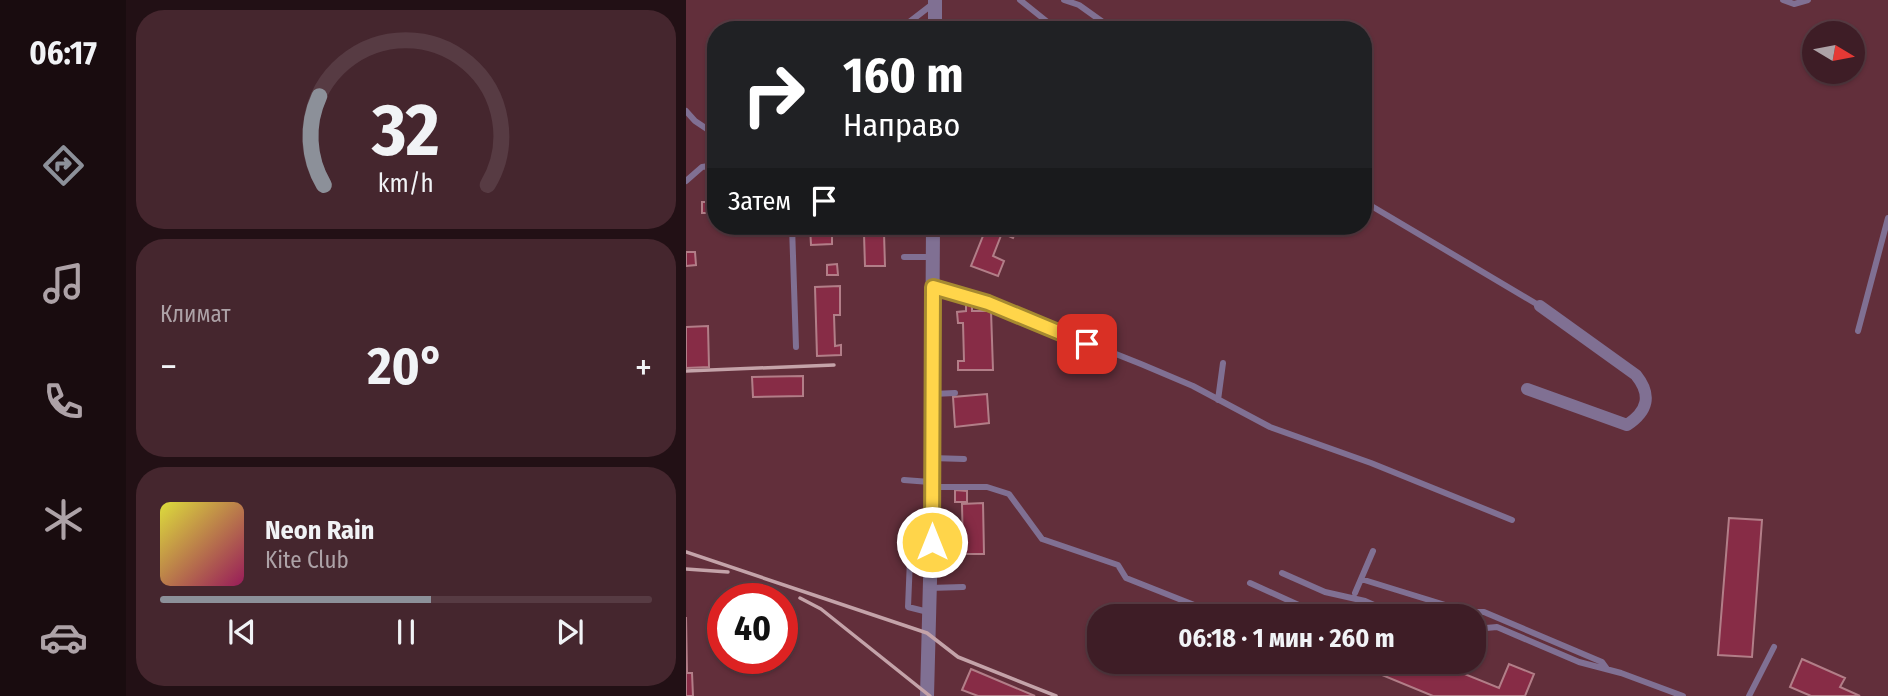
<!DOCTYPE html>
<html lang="ru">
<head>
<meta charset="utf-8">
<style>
  body { margin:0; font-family:"Fira Sans Condensed",sans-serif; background:#45262e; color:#f1f3f6; height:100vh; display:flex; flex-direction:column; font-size:26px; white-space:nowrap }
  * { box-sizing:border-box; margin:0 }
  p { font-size:23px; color:#ada2a7 }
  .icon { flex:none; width:38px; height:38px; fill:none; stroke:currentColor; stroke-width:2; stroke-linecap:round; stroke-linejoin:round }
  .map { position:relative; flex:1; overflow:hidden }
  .sheet { display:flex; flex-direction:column; gap:10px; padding:10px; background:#221015; width:560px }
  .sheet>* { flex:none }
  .banner { position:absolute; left:21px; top:21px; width:665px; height:214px; border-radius:28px; box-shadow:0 2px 5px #0004,0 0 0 2px #573b43; background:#202124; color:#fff; overflow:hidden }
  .needle { width:46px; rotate:100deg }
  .tools { position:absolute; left:1116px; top:21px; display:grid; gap:14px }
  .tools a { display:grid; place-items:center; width:63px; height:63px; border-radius:50%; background:#3e1d26; box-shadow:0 2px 5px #0004,0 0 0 2px #573b43; font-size:35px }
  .speed { position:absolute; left:21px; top:583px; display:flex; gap:14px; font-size:35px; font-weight:700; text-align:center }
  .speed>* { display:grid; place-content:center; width:91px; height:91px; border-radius:50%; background:#3e1d26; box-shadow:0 2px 5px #0004,0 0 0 2px #573b43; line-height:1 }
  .speed .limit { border:10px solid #d22; background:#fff; color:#111 }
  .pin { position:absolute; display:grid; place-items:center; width:60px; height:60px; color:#fff; margin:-30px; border-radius:14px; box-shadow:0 4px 10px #0006 }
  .me { position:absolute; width:77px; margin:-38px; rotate:0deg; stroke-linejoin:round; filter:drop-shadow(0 0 5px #0008) }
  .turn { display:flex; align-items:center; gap:24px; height:147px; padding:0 21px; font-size:32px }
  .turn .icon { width:91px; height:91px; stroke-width:2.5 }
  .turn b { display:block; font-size:49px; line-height:60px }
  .then { display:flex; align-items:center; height:66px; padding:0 21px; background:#0003; gap:14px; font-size:26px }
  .big { font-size:52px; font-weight:700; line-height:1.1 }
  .sheet .widget { flex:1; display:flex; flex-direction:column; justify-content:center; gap:10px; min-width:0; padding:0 24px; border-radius:28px; background:#45262e }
  .sheet .dial { align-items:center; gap:0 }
  .dial svg { height:182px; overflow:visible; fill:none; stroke:#573b43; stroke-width:7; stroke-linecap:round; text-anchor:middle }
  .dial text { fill:#f1f3f6; stroke:none }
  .song { display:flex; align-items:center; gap:21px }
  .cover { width:84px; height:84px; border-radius:10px; background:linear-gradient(135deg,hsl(60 70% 55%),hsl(330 70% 35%)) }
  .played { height:7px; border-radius:4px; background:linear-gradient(90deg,#8c9099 55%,#573b43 55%) }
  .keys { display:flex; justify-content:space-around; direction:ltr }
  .heat { display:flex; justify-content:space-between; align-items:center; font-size:38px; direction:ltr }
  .trip { position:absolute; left:401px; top:604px; width:399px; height:70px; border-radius:28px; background:#3e1d26; box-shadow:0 2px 5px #0004,0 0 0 2px #573b43; font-weight:700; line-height:70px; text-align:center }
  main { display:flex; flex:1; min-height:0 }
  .dock { display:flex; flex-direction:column; width:126px; justify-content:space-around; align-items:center; background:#190c0f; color:#ada2a7 }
  .dock .icon { width:49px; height:49px }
  .dock .on { color:#8c9099 }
  .dock b { font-size:32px; color:#f1f3f6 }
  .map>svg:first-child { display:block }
  .built { fill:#622f3b; fill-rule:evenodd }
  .building { fill:#872c46; stroke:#b27e88; stroke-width:2 }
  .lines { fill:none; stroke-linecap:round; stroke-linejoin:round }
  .service { stroke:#807093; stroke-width:6 }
  .minor { stroke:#807093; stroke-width:12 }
  .tertiary { stroke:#807093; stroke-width:14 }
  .rail { stroke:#c4a3a9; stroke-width:3.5 }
  .route-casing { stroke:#a68a30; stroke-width:18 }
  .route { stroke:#ffd54a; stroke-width:12 }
</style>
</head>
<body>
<main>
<nav class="dock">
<b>06:17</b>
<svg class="icon on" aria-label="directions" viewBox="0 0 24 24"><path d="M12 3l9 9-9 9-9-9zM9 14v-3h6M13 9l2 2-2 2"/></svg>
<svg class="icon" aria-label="music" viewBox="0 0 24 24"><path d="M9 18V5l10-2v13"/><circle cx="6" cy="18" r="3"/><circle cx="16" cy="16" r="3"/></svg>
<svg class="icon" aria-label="phone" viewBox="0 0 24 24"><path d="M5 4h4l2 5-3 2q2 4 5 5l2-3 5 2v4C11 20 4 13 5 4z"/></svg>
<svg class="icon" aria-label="climate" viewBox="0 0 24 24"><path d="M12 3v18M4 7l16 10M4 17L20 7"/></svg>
<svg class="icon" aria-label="car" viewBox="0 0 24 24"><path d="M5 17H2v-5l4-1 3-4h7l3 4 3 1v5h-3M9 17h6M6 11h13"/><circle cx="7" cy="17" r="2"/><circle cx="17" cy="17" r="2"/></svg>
</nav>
<section class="sheet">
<div class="widget dial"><svg viewBox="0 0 100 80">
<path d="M14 69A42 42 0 1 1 86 69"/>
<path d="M14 69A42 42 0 0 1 12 30" stroke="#8c9099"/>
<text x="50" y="56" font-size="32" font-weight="700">32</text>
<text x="50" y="72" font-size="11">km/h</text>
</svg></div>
<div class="widget"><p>Климат</p>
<div class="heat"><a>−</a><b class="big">20°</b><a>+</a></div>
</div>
<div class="widget">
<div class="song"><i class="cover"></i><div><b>Neon Rain</b><p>Kite Club</p></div></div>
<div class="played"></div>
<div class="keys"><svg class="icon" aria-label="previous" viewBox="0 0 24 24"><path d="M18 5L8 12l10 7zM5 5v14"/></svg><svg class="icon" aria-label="pause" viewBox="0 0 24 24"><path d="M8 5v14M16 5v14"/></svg><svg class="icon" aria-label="next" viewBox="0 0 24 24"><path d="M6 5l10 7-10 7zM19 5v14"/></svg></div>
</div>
</section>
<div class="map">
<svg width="1202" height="696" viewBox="0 0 1202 696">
  <rect width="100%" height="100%" fill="#532732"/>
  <path class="built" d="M0,0H1202V696H0ZM30,30H677V226H30ZM1129,33H1167V72H1129ZM37,598H96V658H37ZM413,616H788V662H413Z"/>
  <path class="building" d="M284,20L303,21V30H284Z
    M16,202H30V213H16Z
    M124,226H146V244L125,245Z
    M301,226H332L327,238L316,233L307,256L318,261L312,276L285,266Z
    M198,233L199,266H179L178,234Z
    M0,252H9L10,265L0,266Z
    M151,264L152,275H141V265Z
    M154,286V315H148L149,346L155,345V355L131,356L129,287Z
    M280,301H286V311H305L307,370H272V361H278L277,323H272L271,312L280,311Z
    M22,326L23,367L0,368V327Z
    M117,376V396L67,397L66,377Z
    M301,394L303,423L269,427L267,397Z
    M269,490L281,491V502H269Z
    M297,503L298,554H277L276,504Z
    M1043,518L1076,520L1066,657L1032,655Z
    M0,617L1,673H6L7,696H0Z
    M1116,659L1159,678L1154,687L1174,696H1125L1104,687Z
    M682,662H749L813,688L823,664L848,674L839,696H747L679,668Z
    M285,669L349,696H292L276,690Z"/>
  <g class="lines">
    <path class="service" d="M334,0L364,24
      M378,0L393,5L428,30
      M1097,0L1108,4L1122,0
      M213,30L248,3
      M0,111L9,121L30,135
      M0,181L16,167L30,165
      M677,201L854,306
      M106,226L110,347
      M218,257H247
      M247,287L302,303L455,364L507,386L584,427L685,463L826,520
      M1172,331L1202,218
      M247,394L269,393
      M532,400L537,363
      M246,458L278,459
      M218,480L244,482
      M246,487H301L323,494L356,539L432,565L440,578L531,614
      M596,573L639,592L679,601L713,616
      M675,579L782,612H798L916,662L921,669
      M564,583L637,616
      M243,588L277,587
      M669,593L687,551
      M242,612L222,607L224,559L244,561
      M656,616L671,600
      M788,635L800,628L811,627L893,662L935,673L997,696
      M629,664L631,662
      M1063,696L1088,647"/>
    <path class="minor" d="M841,389L941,425C962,411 966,395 950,375L854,306"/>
    <path class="tertiary" d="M249,30V0
      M241,696L245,542L247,226"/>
    <path class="rail" d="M0,371L148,365
      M0,552L241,633L272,657L370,696
      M0,569L42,572
      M114,598L135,609L244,696"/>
  </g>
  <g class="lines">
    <g class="route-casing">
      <path id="route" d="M246,542L247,287L302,303L401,344"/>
    </g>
    <use href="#route" class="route"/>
  </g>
</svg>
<div class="tools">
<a><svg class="needle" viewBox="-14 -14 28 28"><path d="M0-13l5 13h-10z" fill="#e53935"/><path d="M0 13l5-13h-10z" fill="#ada2a7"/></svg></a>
</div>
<div class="speed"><div class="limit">40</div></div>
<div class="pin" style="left:401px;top:344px;background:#d93025"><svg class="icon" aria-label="arrive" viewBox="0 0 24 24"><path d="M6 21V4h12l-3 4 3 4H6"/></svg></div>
<svg class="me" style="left:246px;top:542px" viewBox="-20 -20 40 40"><circle r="17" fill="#ffd54a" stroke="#fff" stroke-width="3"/><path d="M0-11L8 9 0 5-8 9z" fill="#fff"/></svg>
<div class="trip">06:18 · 1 мин · 260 m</div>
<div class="banner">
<div class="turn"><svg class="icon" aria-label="right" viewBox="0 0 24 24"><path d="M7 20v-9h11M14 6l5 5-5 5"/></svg><div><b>160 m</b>Направо</div></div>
<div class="then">Затем<svg class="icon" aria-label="arrive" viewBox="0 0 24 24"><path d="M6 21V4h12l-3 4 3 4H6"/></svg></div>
</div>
</div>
</main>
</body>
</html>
